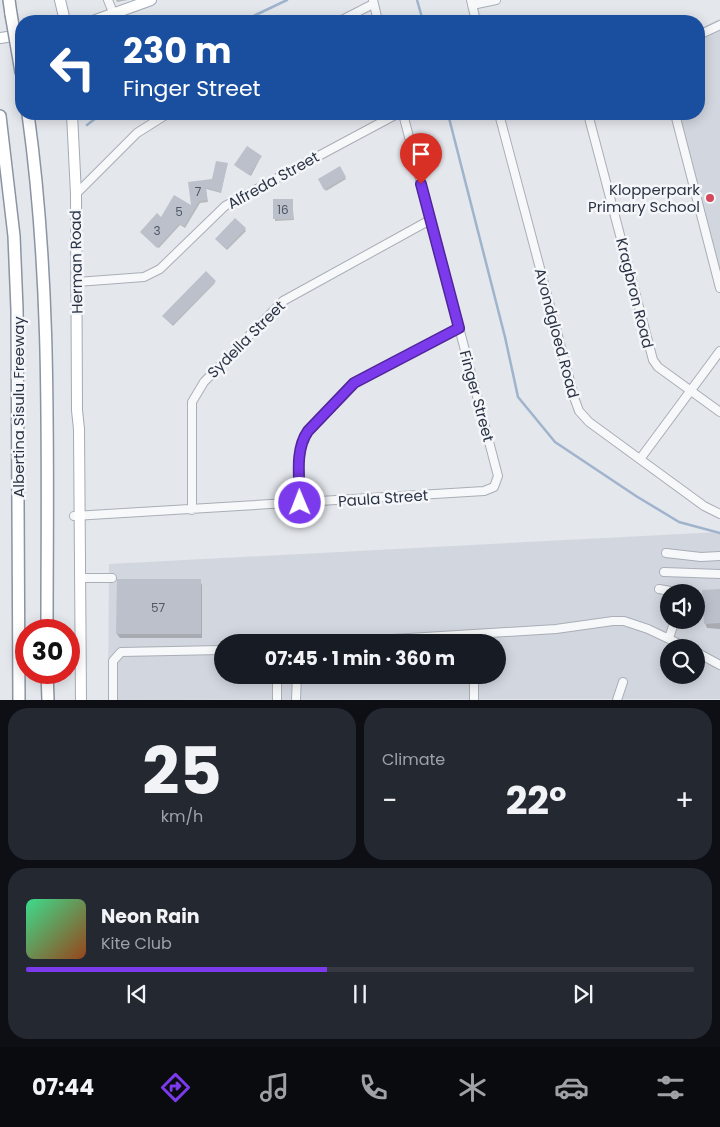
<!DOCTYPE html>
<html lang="en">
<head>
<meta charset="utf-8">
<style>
  body { margin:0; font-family:Poppins,sans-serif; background:#242831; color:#f1f3f6; height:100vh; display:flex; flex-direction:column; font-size:19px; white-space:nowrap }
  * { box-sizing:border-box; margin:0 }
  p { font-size:16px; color:#9ea1a6 }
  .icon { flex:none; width:28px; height:28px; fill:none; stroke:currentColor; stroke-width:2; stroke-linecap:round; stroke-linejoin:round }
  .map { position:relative; height:700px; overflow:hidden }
  .drawer { display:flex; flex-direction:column; gap:8px; padding:8px; background:#0d0f14; flex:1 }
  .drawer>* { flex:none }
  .hud { position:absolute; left:15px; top:15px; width:690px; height:105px; border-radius:20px; box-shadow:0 2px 12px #0003; background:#1a4fa0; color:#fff; overflow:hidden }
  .controls { position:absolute; left:660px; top:584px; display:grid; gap:10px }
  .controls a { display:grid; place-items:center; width:45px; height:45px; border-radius:50%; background:#171b24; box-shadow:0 2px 12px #0003; font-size:25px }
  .speed { position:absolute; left:15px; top:619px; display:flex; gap:10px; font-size:25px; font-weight:700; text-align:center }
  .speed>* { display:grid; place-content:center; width:65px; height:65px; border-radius:50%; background:#171b24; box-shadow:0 2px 12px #0003; line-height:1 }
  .speed .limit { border:8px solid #d22; background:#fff; color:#111 }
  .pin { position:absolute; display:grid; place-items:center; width:42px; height:42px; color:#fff; margin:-51px -21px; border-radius:50% 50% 50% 0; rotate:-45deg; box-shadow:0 0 5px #0007 }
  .pin .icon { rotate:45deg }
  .me { position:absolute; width:55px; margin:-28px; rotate:359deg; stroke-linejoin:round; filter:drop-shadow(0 0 4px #0008) }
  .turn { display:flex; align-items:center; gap:18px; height:105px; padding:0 25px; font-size:22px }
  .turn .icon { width:65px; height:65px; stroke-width:2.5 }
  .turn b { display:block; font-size:35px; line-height:42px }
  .big { font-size:38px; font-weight:700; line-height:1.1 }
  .drawer .widget { flex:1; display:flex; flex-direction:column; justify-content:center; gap:8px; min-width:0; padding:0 18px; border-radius:20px; background:#242831 }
  .drawer .dial { align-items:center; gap:0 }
  .dial b { font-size:65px; line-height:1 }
  .song { display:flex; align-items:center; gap:15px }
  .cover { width:60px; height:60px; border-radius:8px; background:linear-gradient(135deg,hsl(150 70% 55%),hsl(20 70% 35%)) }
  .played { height:5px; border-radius:2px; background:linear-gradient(90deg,#7c3aed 45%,#363941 45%) }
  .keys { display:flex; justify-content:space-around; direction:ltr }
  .heat { display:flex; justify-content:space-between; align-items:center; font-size:28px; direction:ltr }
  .drawer .tiles { flex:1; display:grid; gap:8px; grid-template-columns:1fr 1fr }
  .widget:last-child { grid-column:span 2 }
  .trip { position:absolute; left:214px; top:634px; width:292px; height:50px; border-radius:25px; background:#171b24; box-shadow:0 2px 12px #0003; font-weight:700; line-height:50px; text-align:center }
  .tabs { display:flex; height:80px; justify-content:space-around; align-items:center; background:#090b0e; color:#9ea1a6 }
  .tabs .icon { width:35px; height:35px }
  .tabs .on { color:#7c3aed }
  .tabs b { font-size:22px; color:#f1f3f6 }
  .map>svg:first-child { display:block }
  .built { fill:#d2d6de; fill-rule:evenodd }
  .shadow { fill:#0003 }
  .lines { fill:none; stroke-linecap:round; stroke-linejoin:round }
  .stream { stroke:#9fb4cc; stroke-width:2.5 }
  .building { fill:#bbc0ca }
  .minor-casing { stroke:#a9aeb7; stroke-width:10 }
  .major-casing { stroke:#a3abb8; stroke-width:12 }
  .highway-casing { stroke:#8b94a3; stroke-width:14 }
  .minor { stroke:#f7f8fa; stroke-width:8 }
  .major { stroke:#fff; stroke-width:10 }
  .highway { stroke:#fff; stroke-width:11 }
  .highway-bridge-casing { stroke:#8b94a3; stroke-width:14; stroke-linecap:butt }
  .highway-bridge { stroke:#fff; stroke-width:11 }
  .route-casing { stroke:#51269a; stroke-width:12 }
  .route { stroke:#7c3aed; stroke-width:9 }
  .poi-dot { fill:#d1495b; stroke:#f4f6f9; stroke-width:2 }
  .labels { text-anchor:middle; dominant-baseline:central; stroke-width:5; stroke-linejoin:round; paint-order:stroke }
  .number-label { font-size:12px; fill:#4f5766 }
  .street-label { font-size:15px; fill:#2b3445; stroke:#f4f6f9 }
  .poi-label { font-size:15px; fill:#2b3445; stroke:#f4f6f9; text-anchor:end }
</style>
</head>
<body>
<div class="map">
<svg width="720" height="700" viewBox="0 0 720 700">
  <rect width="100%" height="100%" fill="#e4e7ec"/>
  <path class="built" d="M720,19V282L679,114H699V29Z
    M720,532V699L108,700L109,564ZM669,592H696V620H669ZM222,642H498V675H222ZM669,648H696V675H669Z"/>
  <path class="shadow" d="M116,0H128L117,2Z
    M261,157L251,176L237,167Z
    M227,164L221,193L206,189L208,202L200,203L185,228L180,225L159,248L143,234L162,219L192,207L189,183L213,180Z
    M339,168L346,179L326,191L320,179Z
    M292,200L294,220L275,221L274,201Z
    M245,229L246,231L227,250L218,241Z
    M215,282V283L173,326L165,318Z
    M200,581L202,585V638H120L117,634Z
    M720,590V629L707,628L705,623Z"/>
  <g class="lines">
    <path class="stream" d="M417,0L423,21
      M243,21L287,0
      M448,114L505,337L518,397L555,442L636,496L679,522L720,533
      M87,125L101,114"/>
  </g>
  <path class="building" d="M247,146L262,156L249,175L234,165Z
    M216,161L228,163L221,192L206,188L207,200L199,201L184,227L179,224L157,248L140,232L157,213L161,217L174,195L191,205L188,182L212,179Z
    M340,166L346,177L324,190L318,179Z
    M273,199H293V219H273Z
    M235,218L246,228L226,249L215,239Z
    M206,271L216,281L172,325L162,316Z
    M117,579H201V634H116Z
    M720,589V623L704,624L702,590Z"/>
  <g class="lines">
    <g class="minor-casing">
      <path id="minor" d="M108,0L114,15
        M373,0L378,21
        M471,0L476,21
        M472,5L496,0
        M340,21L373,4
        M699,35L720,25
        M499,114L575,400L579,411L589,422L704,506L720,514
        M588,114L653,360L658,367L720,412
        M675,114L720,288
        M76,194L137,133L167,114
        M77,282L144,277L160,269L225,206L397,114
        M640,459L720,351
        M300,503C300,479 294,451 308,431L354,383L459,328
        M192,510V402L204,382L283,301L430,220
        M74,516L484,491L494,487L498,476L403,114
        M666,553L701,557L720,556
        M664,572L720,574
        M81,578H112
        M659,589L676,592
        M669,638L675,620
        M344,642L556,629L613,621H624L648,629L688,648
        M696,652L720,665
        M277,675V700
        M474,675V700
        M113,700V661L121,652L222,650
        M296,700L297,675
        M617,700L623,682"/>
    </g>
    <g class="major-casing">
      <path id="major" d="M60,0L65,21
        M93,21L151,0
        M0,38L21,35
        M72,114L76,194L77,410L79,429L81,700"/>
    </g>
    <g class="highway-casing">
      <path id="highway" d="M9,0L11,14
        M19,60L21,72
        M28,114C52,285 47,458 47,630
        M0,116L14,236L17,309L19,700
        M47,672L48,700"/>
    </g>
    <use href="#minor" class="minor"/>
    <use href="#major" class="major"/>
    <use href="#highway" class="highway"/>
    <g class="highway-bridge-casing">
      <path id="highway-bridge" d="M11,14L19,60"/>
    </g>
    <use href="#highway-bridge" class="highway-bridge"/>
  </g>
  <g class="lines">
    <g class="route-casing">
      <path id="route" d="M300,503C300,480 294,451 308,431L354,383L459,328L421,184"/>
    </g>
    <use href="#route" class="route"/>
  </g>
  <circle class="poi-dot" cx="710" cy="198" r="5"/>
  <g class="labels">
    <g class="number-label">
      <text x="198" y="191">7</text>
      <text x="283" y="209">16</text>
      <text x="179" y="211">5</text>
      <text x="157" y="230">3</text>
      <text x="158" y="607">57</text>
    </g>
    <g class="street-label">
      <text transform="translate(273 180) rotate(-29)">Alfreda Street</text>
      <text transform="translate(76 262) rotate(-91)">Herman Road</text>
      <text transform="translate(635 293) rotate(76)">Kragbron Road</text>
      <text transform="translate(557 333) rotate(75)">Avondgloed Road</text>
      <text transform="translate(246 339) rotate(-45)">Sydella Street</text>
      <text transform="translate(477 396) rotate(75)">Finger Street</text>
      <text transform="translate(18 407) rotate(-90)">Albertina Sisulu Freeway</text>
      <text transform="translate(383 498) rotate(-4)">Paula Street</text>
    </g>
    <g class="poi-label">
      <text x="700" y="189">Klopperpark<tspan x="700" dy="17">Primary School</tspan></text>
    </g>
  </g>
</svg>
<div class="controls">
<a><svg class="icon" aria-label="sound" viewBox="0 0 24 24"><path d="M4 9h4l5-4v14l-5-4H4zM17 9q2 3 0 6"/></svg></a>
<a><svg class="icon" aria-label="search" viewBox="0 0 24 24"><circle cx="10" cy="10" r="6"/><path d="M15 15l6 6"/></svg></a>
</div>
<div class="speed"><div class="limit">30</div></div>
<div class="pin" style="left:421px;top:184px;background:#d93025"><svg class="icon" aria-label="arrive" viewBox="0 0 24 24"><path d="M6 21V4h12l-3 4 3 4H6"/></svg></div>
<svg class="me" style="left:300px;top:503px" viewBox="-20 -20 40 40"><circle r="17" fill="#7c3aed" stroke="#fff" stroke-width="3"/><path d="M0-11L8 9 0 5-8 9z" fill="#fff"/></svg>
<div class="trip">07:45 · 1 min · 360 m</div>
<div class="hud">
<div class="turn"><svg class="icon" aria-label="left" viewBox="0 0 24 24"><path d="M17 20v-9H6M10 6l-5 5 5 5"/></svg><div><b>230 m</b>Finger Street</div></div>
</div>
</div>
<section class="drawer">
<div class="tiles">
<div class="widget dial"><b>25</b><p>km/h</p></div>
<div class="widget"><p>Climate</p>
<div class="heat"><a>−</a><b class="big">22°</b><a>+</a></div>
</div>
<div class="widget">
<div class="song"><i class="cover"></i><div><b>Neon Rain</b><p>Kite Club</p></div></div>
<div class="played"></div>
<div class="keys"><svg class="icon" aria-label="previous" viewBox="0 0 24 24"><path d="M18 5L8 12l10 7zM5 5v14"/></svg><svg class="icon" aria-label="pause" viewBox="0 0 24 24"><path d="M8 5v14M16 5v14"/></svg><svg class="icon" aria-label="next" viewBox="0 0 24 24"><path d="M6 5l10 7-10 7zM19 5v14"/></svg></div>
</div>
</div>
</section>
<nav class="tabs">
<b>07:44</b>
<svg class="icon on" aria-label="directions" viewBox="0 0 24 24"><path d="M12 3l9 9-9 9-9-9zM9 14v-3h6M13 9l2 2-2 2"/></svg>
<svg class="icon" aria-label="music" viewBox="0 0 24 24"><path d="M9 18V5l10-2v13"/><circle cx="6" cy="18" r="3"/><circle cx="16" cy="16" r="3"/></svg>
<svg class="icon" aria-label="phone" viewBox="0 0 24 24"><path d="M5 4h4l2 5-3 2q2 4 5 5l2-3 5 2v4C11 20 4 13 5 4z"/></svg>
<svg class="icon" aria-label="climate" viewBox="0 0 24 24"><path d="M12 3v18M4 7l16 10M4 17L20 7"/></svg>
<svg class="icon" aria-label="car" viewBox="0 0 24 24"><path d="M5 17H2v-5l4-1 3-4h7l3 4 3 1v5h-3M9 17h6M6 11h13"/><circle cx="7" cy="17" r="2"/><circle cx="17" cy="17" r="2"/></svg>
<svg class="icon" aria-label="filters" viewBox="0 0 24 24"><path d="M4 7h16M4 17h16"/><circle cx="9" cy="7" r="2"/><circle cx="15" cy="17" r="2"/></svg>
</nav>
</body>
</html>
